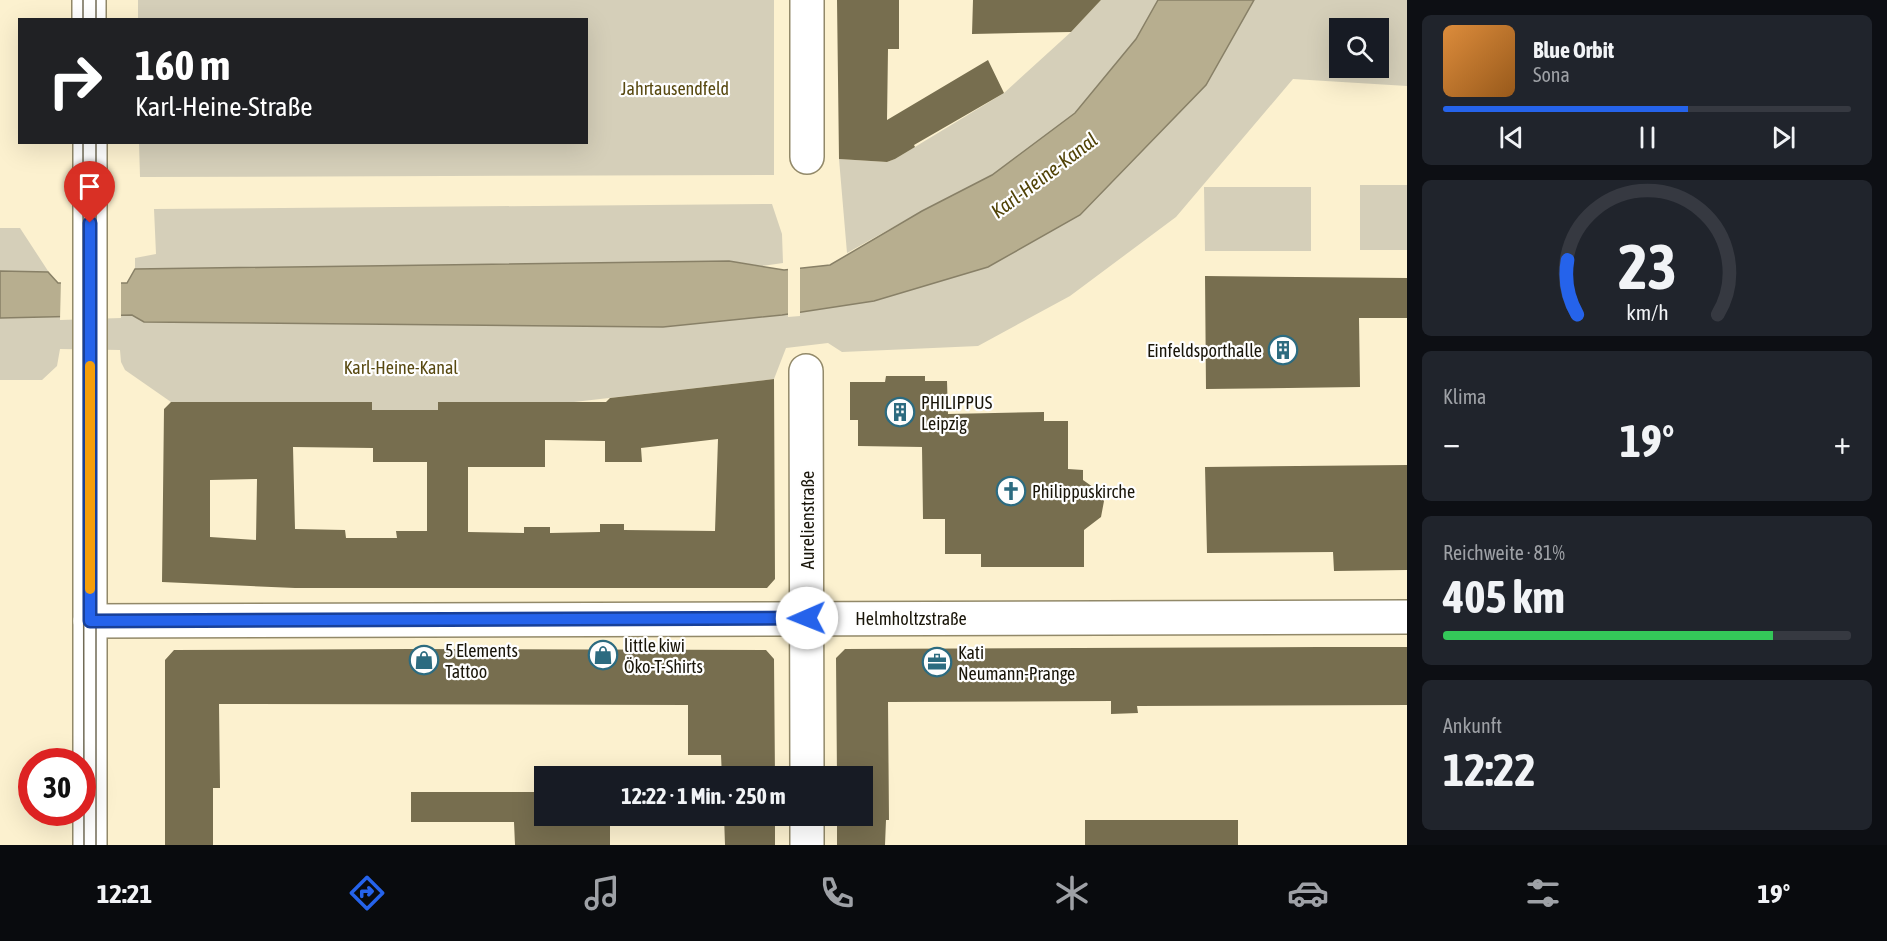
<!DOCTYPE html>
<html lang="de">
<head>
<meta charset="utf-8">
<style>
  body { margin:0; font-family:"Asap Condensed",sans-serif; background:#20242c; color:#f1f3f6; height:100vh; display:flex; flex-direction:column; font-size:22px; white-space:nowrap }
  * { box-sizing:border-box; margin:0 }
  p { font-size:20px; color:#9ea1a6 }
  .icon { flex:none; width:33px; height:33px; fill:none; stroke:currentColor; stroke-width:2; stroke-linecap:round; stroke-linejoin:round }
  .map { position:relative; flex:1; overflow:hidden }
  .panel { display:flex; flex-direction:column; gap:15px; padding:15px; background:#0d0f14; width:480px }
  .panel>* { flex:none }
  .banner { position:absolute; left:18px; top:18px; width:570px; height:126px; border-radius:0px; box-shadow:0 6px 24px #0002; background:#202124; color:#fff; overflow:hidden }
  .buttons { position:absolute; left:1329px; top:18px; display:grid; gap:12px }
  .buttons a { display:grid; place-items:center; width:60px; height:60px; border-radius:0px; background:#171b24; box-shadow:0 6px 24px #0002; font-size:30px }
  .speed { position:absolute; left:18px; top:748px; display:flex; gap:12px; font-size:30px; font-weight:700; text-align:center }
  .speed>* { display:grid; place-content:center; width:78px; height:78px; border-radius:50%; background:#171b24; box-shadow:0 6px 24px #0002; line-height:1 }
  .speed .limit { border:9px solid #d22; background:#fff; color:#111 }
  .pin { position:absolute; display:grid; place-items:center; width:51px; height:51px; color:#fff; margin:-62px -26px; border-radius:50% 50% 50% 0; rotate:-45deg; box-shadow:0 0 6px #0007 }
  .pin .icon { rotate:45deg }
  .me { position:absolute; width:66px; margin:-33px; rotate:269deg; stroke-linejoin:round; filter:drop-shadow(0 0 4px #0008) }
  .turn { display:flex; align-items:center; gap:21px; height:126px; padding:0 18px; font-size:27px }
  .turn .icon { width:78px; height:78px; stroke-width:2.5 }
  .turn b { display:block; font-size:42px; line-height:51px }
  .big { font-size:45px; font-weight:700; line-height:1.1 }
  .panel .card { flex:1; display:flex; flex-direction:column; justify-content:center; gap:9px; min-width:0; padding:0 21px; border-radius:9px; background:#20242c }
  .panel .dial { align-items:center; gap:0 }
  .dial svg { height:156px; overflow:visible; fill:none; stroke:#363941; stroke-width:7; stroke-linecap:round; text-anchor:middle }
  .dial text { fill:#f1f3f6; stroke:none }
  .song { display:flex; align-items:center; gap:18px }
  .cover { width:72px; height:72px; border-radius:9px; background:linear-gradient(135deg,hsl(30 70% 55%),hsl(30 70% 35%)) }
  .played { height:6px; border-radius:3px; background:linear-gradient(90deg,#2563eb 60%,#363941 60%) }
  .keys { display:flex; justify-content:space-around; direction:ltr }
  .heat { display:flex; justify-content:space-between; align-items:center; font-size:33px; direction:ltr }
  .charge { height:9px; border-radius:4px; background:linear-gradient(90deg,#34c759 81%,#363941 0) }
  .trip { position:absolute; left:534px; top:766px; width:339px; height:60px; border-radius:0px; background:#171b24; box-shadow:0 6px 24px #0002; font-weight:700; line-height:60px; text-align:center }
  .tabs { display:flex; height:96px; justify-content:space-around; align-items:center; background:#090b0e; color:#9ea1a6 }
  .tabs .icon { width:42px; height:42px }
  .tabs .active { color:#2563eb }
  .tabs b { font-size:27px; color:#f1f3f6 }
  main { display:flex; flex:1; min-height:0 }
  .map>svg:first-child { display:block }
  .green { fill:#d5cfb9; fill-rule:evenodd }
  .water { fill:#b7ae8f; stroke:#888067; stroke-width:1.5 }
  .pier { fill:#fcf1cf }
  .building { fill:#776e4f; fill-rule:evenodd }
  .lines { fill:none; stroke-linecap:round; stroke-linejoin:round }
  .minor-casing { stroke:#928969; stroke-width:36 }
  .tertiary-casing { stroke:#928969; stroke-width:36 }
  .minor { stroke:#fff; stroke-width:33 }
  .tertiary { stroke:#fff; stroke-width:33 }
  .tram { stroke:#716b56; stroke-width:1.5 }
  .route-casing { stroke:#184099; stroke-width:15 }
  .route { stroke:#2563eb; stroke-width:10 }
  .slow { stroke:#f59e0b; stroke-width:10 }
  .labels { text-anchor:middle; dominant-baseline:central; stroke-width:4.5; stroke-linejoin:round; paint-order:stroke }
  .park-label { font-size:18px; fill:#584911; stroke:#fefefe }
  .poi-label { font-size:18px; fill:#191509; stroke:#fefefe; text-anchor:start }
  .street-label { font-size:18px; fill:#191509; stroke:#fefefe }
  .water-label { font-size:20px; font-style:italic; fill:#504206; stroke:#fefefe }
</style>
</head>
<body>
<main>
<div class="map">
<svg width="1407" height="845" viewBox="0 0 1407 845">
  <rect width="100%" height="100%" fill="#fcf1cf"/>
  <path class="green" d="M138,0H774V175L140,177L139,143L586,142V20H138Z
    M1101,0H1158L1136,39L1075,113L992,175L922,211L847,253L839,159L887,162L895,159L1004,93L1071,32Z
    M1254,0H1407V86L1293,79L1176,217L1070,296L978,346L842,352L828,343L786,348L774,379L574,402H439L438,415C412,408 398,410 372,414V402H171L125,370L121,362L120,350L60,349L57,366L42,380H0V318L133,315L144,322L663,327L782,315L874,301L1206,85ZM1340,28H1378V68H1340Z
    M1360,185H1407V250H1360Z
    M1204,187H1311V251H1205Z
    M772,204L782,234L783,263L762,266L729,261L135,269V258L156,254L154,209Z
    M0,228H20L50,274L0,273Z"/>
  <path class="water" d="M1158,0H1254L1206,85L1080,215L988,267L874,301L782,315L663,327L144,322L132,315L0,318V271L48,272L58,283H127L135,269L729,261L784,270L830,265L922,211L992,175L1075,113L1136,39Z"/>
  <path class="pier" d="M800,265V316L788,317V267Z
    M61,280H121V318L60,320Z"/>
  <path class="building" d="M837,0H899V49H888L887,120L988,60L1004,93L914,145L915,147L895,159L887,162L839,159Z
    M973,0H1101L1071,32L972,34Z
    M1205,276L1407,278V318H1359L1360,387L1206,389Z
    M886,376H925V381H947L948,414L1044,412V421H1068V469L1083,470V480L1100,492L1104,501L1101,517L1084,530V567H981V554H945V519H923L922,447L858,446V420H850V382H885Z
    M774,379L775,579L767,588H295L162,582L164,409L171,402H372V410H438V402H606L610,398ZM718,439L715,531L624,530V524H600V532L550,533V527H524V533L468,532V467H545V440L605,441V462H642L641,448ZM293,447L373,448V462H427V531H396L397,538H346L345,530L295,529ZM257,479L256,540L210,537V480Z
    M1407,465V570L1334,571L1333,552L1207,553L1205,467Z
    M1320,647H1407V705L1137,706L1138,713L1111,714V701L888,702L889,820H886L885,845H837V816H862V777H837L836,658L845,649Z
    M411,649L766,650L774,659L775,777H722L721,755H688V705L219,704L220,788H213V845H165V660L174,650Z
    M411,792H544V816H610V845H515L514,822H411Z
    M724,816H775V845H725Z
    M1085,820H1238V845H1085Z"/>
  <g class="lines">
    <g class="minor-casing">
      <path id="minor" d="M807,0V157
        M806,371L807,777
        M90,621L1407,617
        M807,845V816"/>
    </g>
    <g class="tertiary-casing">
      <path id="tertiary" d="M89,0V20
        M90,845V142"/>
    </g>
    <use href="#minor" class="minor"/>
    <use href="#tertiary" class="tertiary"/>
    <path class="tram" d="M96,0V20
      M83,20V0
      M83,142L84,845
      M96,142V845"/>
  </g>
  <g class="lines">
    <g class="route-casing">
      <path id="route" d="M90,223V621L807,618"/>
    </g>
    <use href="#route" class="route"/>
    <path class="slow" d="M90,589V366"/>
  </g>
  <defs>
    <g id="building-ring" transform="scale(1.5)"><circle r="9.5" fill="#fefefe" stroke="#2c6b80" stroke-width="1.5"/><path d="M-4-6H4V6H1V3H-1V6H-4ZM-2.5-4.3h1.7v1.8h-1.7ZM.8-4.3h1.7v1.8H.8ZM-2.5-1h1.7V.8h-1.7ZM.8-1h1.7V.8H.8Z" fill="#2c6b80"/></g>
    <g id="church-ring" transform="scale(1.5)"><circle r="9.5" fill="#fefefe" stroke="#2c6b80" stroke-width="1.5"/><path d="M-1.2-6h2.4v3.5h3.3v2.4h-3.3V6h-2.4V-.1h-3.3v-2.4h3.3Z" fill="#2c6b80"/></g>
    <g id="shop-ring" transform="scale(1.5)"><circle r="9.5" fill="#fefefe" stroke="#2c6b80" stroke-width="1.5"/><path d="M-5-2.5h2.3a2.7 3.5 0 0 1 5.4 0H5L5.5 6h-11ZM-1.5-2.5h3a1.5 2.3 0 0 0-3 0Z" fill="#2c6b80"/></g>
    <g id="office-ring" transform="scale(1.5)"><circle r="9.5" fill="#fefefe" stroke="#2c6b80" stroke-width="1.5"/><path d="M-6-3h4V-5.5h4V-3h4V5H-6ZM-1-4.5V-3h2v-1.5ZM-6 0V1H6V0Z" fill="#2c6b80"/></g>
  </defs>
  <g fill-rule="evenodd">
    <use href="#building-ring" x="1283" y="350"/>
    <use href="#building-ring" x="900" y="412"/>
    <use href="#church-ring" x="1011" y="491"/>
    <use href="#shop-ring" x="603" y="655"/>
    <use href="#shop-ring" x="424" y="660"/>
    <use href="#office-ring" x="937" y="662"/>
  </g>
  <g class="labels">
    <g class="park-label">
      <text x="675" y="88">Jahrtausendfeld</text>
      <text x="401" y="367">Karl-Heine-Kanal</text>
    </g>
    <g class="poi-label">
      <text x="1262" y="350" text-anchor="end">Einfeldsporthalle</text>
      <text x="921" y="402">PHILIPPUS<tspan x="921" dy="21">Leipzig</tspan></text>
      <text x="1032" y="491">Philippuskirche</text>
      <text x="624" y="645">little kiwi<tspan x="624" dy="21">Öko-T-Shirts</tspan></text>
      <text x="445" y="650">5 Elements<tspan x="445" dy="21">Tattoo</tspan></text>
      <text x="958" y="652">Kati<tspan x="958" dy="21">Neumann-Prange</tspan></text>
    </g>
    <g class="street-label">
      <text transform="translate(807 520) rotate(-90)">Aurelienstraße</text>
      <text x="911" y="618">Helmholtzstraße</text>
    </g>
    <g class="water-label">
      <text transform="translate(1044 175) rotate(-37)">Karl-Heine-Kanal</text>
    </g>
  </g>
</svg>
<div class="buttons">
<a><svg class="icon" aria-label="search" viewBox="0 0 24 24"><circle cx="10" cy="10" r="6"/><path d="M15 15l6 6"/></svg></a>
</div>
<div class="speed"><div class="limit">30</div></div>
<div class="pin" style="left:90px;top:223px;background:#d93025"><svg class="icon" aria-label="arrive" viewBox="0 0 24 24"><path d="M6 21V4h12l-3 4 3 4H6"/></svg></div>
<svg class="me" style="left:807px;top:618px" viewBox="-20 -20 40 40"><circle r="19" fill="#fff"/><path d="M0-13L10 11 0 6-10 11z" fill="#2563eb"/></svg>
<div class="trip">12:22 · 1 Min. · 250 m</div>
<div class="banner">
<div class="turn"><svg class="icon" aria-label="right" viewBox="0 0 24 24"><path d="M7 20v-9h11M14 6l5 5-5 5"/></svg><div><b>160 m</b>Karl-Heine-Straße</div></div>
</div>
</div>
<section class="panel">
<div class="card">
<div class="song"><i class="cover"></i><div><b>Blue Orbit</b><p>Sona</p></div></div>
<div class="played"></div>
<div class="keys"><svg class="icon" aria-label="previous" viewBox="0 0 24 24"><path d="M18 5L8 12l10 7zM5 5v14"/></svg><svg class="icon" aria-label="pause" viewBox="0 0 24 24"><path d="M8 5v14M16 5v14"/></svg><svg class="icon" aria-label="next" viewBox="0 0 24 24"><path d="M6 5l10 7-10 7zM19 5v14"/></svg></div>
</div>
<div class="card dial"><svg viewBox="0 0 100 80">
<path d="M14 69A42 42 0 1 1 86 69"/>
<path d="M14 69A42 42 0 0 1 9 41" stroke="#2563eb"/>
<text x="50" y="56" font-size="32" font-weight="700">23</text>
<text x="50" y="72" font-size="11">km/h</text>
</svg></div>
<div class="card"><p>Klima</p>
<div class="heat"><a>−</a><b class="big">19°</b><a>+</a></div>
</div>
<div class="card"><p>Reichweite · 81%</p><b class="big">405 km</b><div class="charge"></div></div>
<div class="card"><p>Ankunft</p><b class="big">12:22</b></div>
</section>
</main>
<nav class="tabs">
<b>12:21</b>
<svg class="icon active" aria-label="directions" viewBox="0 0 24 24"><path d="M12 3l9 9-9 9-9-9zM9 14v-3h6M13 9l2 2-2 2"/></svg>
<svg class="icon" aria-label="music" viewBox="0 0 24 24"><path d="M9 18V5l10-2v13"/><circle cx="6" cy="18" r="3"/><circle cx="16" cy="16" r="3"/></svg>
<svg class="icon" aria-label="phone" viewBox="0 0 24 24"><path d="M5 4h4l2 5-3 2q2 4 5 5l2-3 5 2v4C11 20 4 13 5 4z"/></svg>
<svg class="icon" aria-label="climate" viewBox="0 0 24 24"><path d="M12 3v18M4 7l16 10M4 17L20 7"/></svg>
<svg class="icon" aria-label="car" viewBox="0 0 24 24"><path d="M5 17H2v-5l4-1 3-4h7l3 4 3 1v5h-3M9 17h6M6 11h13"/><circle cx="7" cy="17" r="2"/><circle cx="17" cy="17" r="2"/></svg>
<svg class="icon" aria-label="filters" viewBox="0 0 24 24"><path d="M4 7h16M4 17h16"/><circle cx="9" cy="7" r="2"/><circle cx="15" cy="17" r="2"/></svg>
<b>19°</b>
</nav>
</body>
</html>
